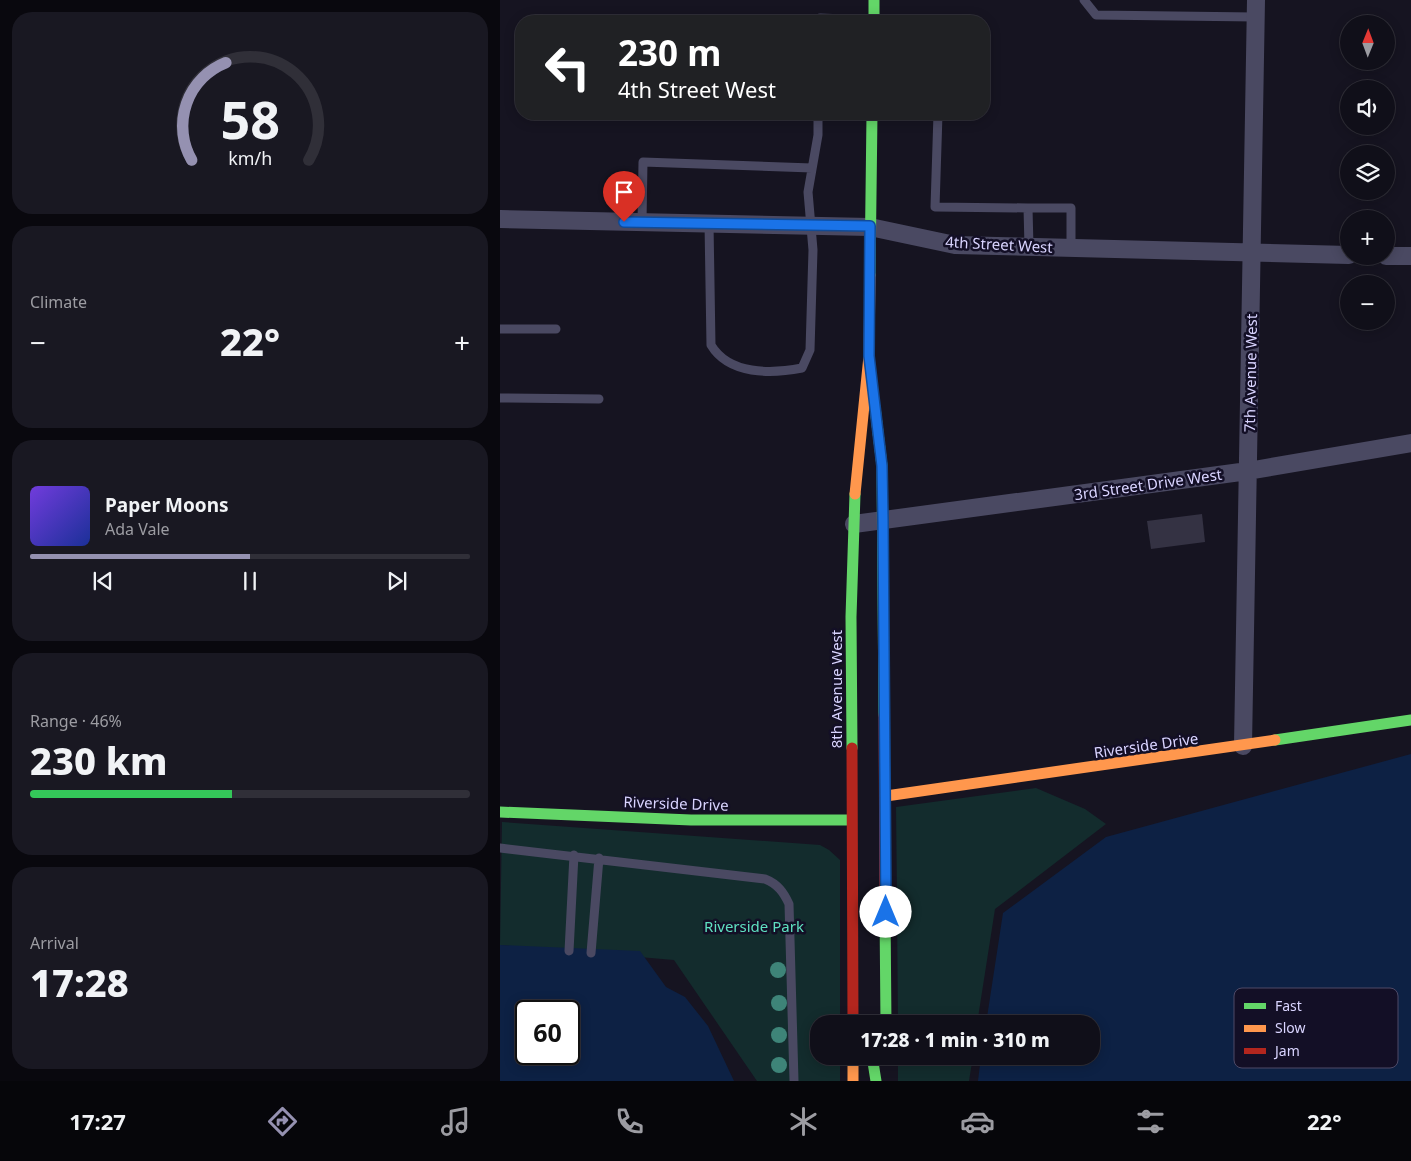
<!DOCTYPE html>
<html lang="en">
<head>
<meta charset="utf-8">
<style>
  body { margin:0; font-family:"Noto Sans",sans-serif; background:#191822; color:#f1f3f6; height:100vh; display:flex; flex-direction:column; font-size:19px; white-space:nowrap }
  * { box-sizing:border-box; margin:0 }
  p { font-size:16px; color:#9c9ca2 }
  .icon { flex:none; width:28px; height:28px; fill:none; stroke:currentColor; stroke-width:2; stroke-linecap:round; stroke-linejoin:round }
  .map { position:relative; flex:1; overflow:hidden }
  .side { display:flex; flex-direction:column; gap:12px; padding:12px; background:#09080e; width:500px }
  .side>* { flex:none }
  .hud { position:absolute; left:15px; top:15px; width:475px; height:105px; border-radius:20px; box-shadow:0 2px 12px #0003,0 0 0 1px #302f38; background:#202124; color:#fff; overflow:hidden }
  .needle { width:32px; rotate:1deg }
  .tools { position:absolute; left:840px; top:15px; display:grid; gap:10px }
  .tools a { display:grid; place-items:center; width:55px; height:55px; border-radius:50%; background:#100f19; box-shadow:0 2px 12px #0003,0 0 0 1px #302f38; font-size:25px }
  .speed { position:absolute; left:15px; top:1000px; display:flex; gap:10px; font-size:25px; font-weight:700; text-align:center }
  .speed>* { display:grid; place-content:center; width:65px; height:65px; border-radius:50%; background:#100f19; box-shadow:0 2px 12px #0003,0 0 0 1px #302f38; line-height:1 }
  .speed .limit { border:2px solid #111; border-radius:8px; background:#fff; color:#111 }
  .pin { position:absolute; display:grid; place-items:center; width:42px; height:42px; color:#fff; margin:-51px -21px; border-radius:50% 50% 50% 0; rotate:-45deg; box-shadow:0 0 5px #0007 }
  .pin .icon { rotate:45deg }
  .me { position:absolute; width:55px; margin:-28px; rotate:0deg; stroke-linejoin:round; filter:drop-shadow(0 0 4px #0008) }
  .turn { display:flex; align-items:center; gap:18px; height:105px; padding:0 20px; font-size:22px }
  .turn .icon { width:65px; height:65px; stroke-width:2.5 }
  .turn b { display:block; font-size:35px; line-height:42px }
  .big { font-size:38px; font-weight:800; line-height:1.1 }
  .side .card { flex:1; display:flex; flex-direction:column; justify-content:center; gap:8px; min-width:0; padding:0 18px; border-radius:20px; background:#191822 }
  .side .dial { align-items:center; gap:0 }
  .dial svg { height:130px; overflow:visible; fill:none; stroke:#302f38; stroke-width:7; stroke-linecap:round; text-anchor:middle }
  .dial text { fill:#f1f3f6; stroke:none }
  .song { display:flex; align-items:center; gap:15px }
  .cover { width:60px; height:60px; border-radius:8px; background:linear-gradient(135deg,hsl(260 70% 55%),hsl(230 70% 35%)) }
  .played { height:5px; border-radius:2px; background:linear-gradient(90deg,#9591b1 50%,#302f38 50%) }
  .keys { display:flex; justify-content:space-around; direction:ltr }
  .heat { display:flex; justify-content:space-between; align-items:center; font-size:28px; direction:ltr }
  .charge { height:8px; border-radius:4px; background:linear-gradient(90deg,#34c759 46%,#302f38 0) }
  .trip { position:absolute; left:310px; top:1015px; width:290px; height:50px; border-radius:20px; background:#100f19; box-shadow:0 2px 12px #0003,0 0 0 1px #302f38; font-weight:800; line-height:50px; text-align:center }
  .menu { display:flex; height:80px; justify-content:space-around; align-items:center; background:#06060a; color:#9c9ca2 }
  .menu .icon { width:35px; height:35px }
  .menu .on { color:#9591b1 }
  .menu b { font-size:22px; color:#f1f3f6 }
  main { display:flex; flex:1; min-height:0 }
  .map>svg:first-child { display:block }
  .green { fill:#132c2d }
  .water { fill:#0d2144; fill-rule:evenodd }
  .building { fill:#343243 }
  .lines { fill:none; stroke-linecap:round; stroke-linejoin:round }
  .lane { stroke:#4a4962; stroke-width:9 }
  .street { stroke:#4a4962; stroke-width:18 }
  .fast { stroke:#63d668; stroke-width:11 }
  .slow { stroke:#ff974d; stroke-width:11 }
  .jam { stroke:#b3261e; stroke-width:11 }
  .tree { fill:#3e8478 }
  .route-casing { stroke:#114b97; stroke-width:12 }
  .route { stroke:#1a73e8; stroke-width:9 }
  .labels { text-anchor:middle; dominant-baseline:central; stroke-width:5; stroke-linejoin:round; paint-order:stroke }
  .street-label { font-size:15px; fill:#d9d4ff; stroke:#130f26 }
  .park-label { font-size:15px; fill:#5fe0c0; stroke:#130f26 }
  .key { fill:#130f26; stroke:#4e4a67; stroke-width:1 }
  .key-label { font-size:14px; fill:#d9d4ff }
</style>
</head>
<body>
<main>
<section class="side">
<div class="card dial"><svg viewBox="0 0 100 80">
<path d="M14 69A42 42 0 1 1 86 69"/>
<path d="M14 69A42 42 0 0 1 35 9" stroke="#9591b1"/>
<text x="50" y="56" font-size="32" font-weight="700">58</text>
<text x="50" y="72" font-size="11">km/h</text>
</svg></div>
<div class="card"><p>Climate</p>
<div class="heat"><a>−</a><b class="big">22°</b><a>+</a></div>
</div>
<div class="card">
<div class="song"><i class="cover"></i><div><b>Paper Moons</b><p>Ada Vale</p></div></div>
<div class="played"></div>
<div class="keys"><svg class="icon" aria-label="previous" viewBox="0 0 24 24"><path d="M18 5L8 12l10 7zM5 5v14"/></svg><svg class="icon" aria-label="pause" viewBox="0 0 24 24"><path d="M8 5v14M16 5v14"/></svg><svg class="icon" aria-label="next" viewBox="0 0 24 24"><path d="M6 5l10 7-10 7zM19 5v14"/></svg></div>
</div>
<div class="card"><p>Range · 46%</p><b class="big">230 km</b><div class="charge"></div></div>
<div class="card"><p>Arrival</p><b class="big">17:28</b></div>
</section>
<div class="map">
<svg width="911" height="1081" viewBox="0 0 911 1081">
  <rect width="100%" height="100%" fill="#161421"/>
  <path class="green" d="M536,788L585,809L606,824L495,909L477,1024H398L397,907L400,905L397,896L396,807Z
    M2,822L320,845L329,850L340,860V1024H319V1056H340V1081H257L174,960L0,945Z
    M398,1056H473L469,1081H398Z"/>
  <path class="water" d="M911,754V1081H478L481,1056H591V1024H486L503,913L606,837Z
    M0,945L140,951L166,987L185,997L208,1026L234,1081H0ZM26,1011H69V1054H26Z"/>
  <path class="building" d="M702,514L705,542L651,549L647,521Z"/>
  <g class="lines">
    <path class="lane" d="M584,0L596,15L755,17
      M320,21V18L371,20
      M438,114L435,207L528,208L529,247
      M375,115L438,116
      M528,208H571V248
      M142,222L143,162L312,168
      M209,223L211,345C229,375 271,374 302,368L310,350L313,250L308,192L318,135V114
      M0,329H56
      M0,398L99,399
      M0,848L265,879C278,884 284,893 289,904L294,1081
      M69,951L74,855
      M91,953L99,858"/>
    <path class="street" d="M0,219L370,227L455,245L849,255
      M886,256H911
      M354,524L748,471L911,443
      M743,746L756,0"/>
    <path class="fast" d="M374,0V21
      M370,275L372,114
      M375,407L382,466L384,715
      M775,740L911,720
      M352,748L351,617L355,494
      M0,812L191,820H351
      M385,910L386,1024
      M372,1056L376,1081"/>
    <path class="slow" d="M355,494L369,356L370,275
      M386,796L775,740
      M353,1056V1081"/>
    <path class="jam" d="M384,715L385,910
      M352,748L353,1024"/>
  </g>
  <g class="tree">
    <circle cx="278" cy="970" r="8"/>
    <circle cx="279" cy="1003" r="8"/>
    <circle cx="279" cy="1035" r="8"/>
    <circle cx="279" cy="1065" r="8"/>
  </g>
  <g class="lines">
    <g class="route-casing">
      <path id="route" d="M124,222L370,226L369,356L382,466L383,520L386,912"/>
    </g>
    <use href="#route" class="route"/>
  </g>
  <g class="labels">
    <g class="street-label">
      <text transform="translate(499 244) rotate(3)">4th Street West</text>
      <text transform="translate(750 373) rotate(-89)">7th Avenue West</text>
      <text transform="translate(648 484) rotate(-8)">3rd Street Drive West</text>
      <text transform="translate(336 689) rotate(-90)">8th Avenue West</text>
      <text transform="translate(646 745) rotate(-8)">Riverside Drive</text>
      <text transform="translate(176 803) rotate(2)">Riverside Drive</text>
    </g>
    <g class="park-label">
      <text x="254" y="926">Riverside Park</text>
    </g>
  </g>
  <rect x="734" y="988" width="164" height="80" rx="8" class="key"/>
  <rect x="744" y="1003" width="22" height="6" fill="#63d668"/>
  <rect x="744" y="1025" width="22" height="7" fill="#ff974d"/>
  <rect x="744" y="1048" width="22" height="6" fill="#b3261e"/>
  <g class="key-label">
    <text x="775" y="1011">Fast</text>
    <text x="775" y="1033">Slow</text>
    <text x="775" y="1056">Jam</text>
  </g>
</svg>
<div class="tools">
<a><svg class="needle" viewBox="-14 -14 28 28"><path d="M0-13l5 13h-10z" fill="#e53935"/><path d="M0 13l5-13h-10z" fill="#9c9ca2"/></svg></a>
<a><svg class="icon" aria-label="sound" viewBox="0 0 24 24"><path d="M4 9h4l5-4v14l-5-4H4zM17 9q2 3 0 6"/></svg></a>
<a><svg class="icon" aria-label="layers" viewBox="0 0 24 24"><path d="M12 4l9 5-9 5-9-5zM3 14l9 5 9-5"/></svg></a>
<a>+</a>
<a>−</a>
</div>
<div class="speed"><div class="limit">60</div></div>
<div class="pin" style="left:124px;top:222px;background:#d93025"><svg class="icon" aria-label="arrive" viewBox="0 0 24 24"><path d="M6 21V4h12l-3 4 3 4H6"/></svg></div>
<svg class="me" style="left:386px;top:912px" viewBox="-20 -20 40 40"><circle r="19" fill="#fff"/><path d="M0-13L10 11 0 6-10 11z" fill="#1a73e8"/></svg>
<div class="trip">17:28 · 1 min · 310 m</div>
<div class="hud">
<div class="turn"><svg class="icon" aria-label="left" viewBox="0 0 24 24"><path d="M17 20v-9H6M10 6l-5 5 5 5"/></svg><div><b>230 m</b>4th Street West</div></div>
</div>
</div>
</main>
<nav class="menu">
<b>17:27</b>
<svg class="icon on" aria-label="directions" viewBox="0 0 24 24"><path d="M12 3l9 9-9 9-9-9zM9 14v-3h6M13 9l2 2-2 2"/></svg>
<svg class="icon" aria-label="music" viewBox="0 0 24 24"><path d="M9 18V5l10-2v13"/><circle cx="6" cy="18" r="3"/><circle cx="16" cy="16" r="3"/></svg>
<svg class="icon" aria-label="phone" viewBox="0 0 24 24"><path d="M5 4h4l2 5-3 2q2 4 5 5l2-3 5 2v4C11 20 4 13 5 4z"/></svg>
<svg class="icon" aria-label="climate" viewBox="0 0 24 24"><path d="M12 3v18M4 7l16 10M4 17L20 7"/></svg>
<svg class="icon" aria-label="car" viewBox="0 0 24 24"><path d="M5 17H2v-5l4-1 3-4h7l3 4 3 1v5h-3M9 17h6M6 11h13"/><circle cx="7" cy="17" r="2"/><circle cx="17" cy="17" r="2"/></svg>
<svg class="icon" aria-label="filters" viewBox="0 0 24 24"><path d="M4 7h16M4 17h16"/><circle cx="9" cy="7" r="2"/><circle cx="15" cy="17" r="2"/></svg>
<b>22°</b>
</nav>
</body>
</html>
